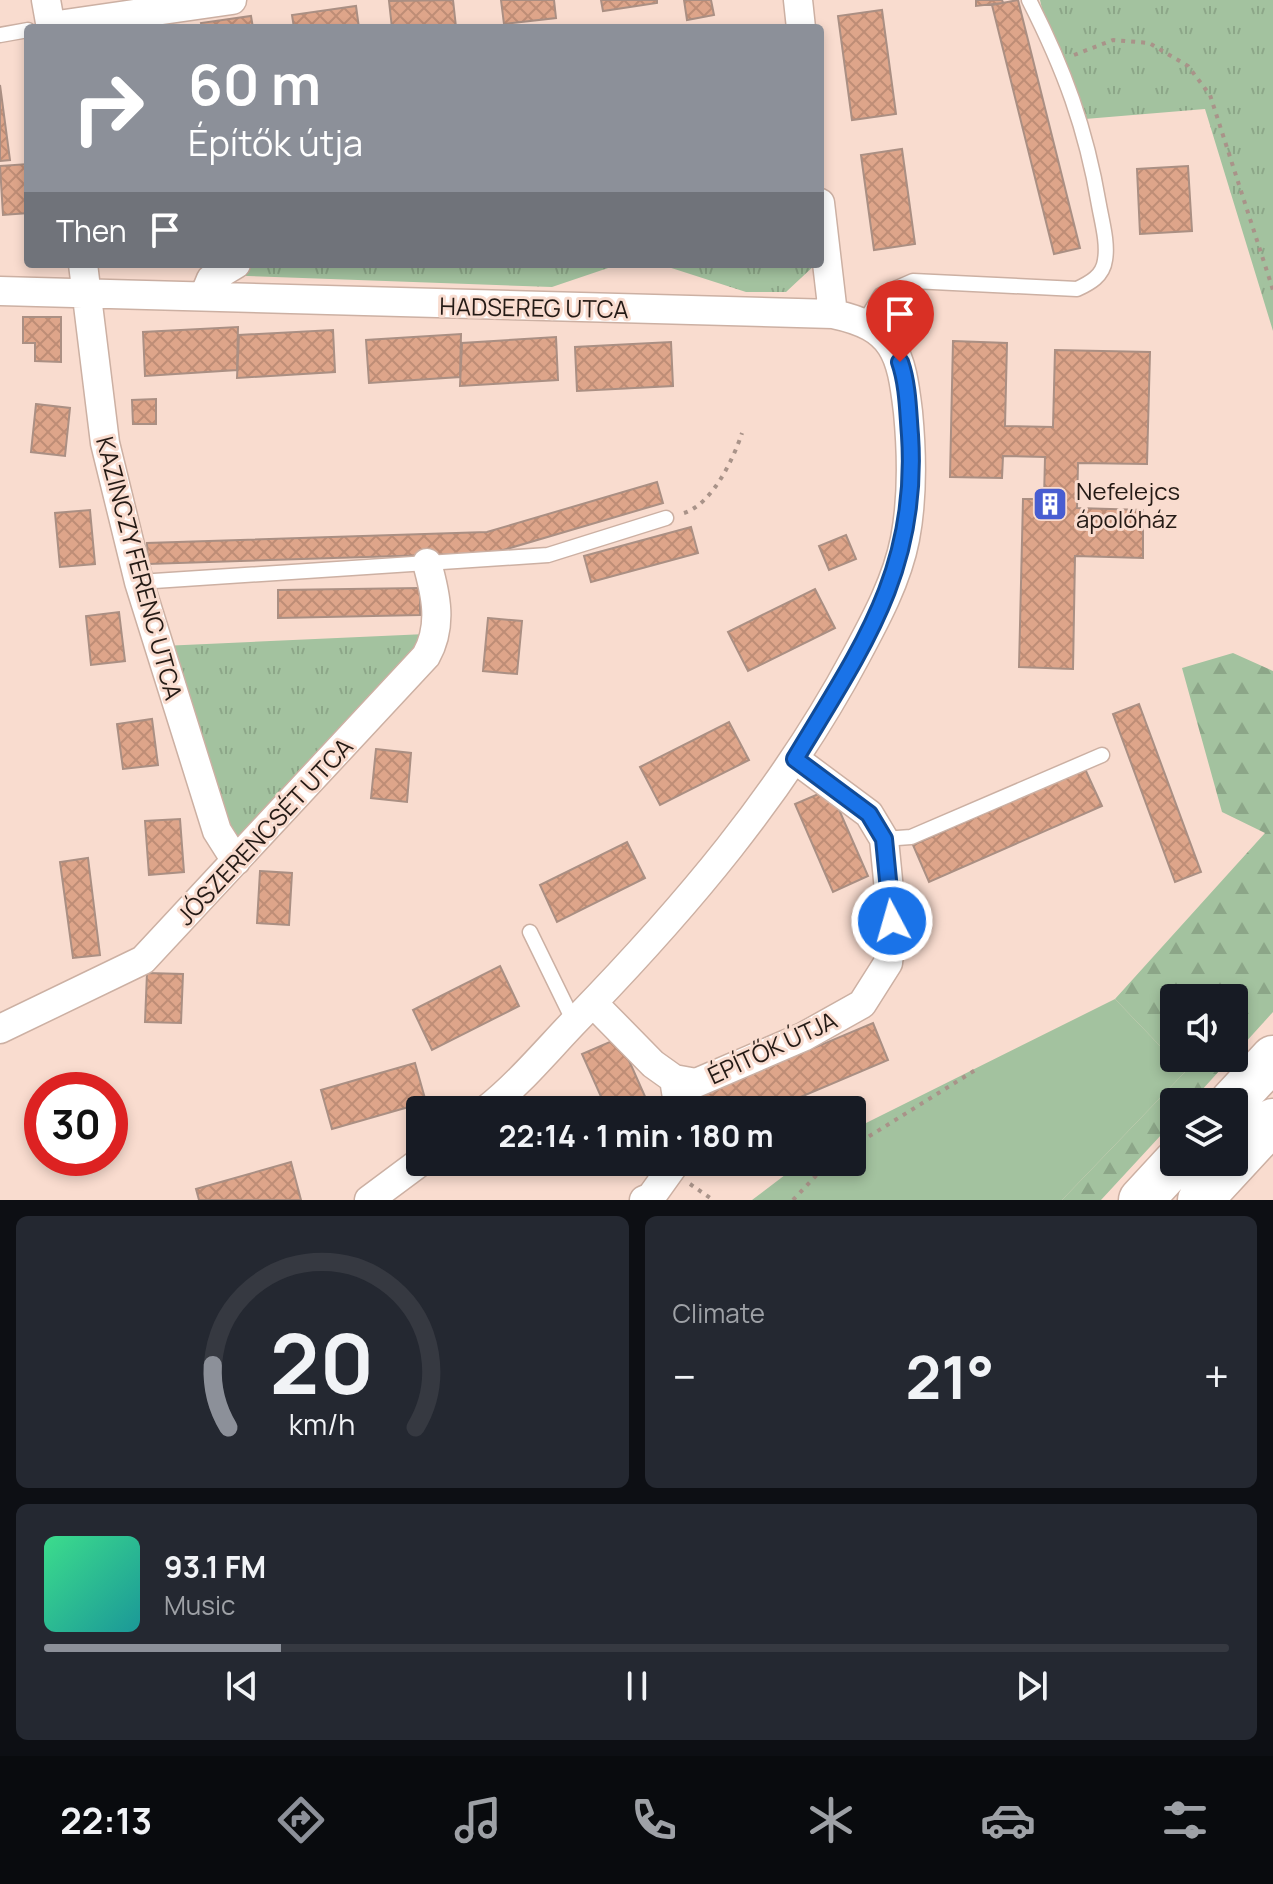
<!DOCTYPE html>
<html lang="en">
<head>
<meta charset="utf-8">
<style>
  body { margin:0; font-family:Manrope,sans-serif; background:#242831; color:#f1f3f6; height:100vh; display:flex; flex-direction:column; font-size:30px; white-space:nowrap }
  * { box-sizing:border-box; margin:0 }
  p { font-size:26px; color:#9ea1a6 }
  .icon { flex:none; width:44px; height:44px; fill:none; stroke:currentColor; stroke-width:2; stroke-linecap:round; stroke-linejoin:round }
  .map { position:relative; height:1200px; overflow:hidden }
  .drawer { display:flex; flex-direction:column; gap:16px; padding:16px; background:#0d0f14; flex:1 }
  .drawer>* { flex:none }
  .hud { position:absolute; left:24px; top:24px; width:800px; height:244px; border-radius:8px; box-shadow:0 4px 12px #0003; background:#8c9099; color:#fff; overflow:hidden }
  .fabs { position:absolute; left:1160px; top:984px; display:grid; gap:16px }
  .fabs a { display:grid; place-items:center; width:88px; height:88px; border-radius:8px; background:#171b24; box-shadow:0 4px 12px #0003; font-size:40px }
  .speed { position:absolute; left:24px; top:1072px; display:flex; gap:16px; font-size:40px; font-weight:700; text-align:center }
  .speed>* { display:grid; place-content:center; width:104px; height:104px; border-radius:50%; background:#171b24; box-shadow:0 4px 12px #0003; line-height:1 }
  .speed .limit { border:12px solid #d22; background:#fff; color:#111 }
  .pin { position:absolute; display:grid; place-items:center; width:68px; height:68px; color:#fff; margin:-82px -34px; border-radius:50% 50% 50% 0; rotate:-45deg; box-shadow:0 0 8px #0007 }
  .pin .icon { rotate:45deg }
  .me { position:absolute; width:88px; margin:-44px; rotate:354deg; stroke-linejoin:round; filter:drop-shadow(0 0 6px #0008) }
  .turn { display:flex; align-items:center; gap:28px; height:168px; padding:0 32px; font-size:36px }
  .turn .icon { width:104px; height:104px; stroke-width:2.5 }
  .turn b { display:block; font-size:56px; line-height:68px }
  .then { display:flex; align-items:center; height:76px; padding:0 32px; background:#0003; gap:16px; font-size:30px }
  .big { font-size:60px; font-weight:700; line-height:1.1 }
  .drawer .card { flex:1; display:flex; flex-direction:column; justify-content:center; gap:12px; min-width:0; padding:0 28px; border-radius:12px; background:#242831 }
  .drawer .dial { align-items:center; gap:0 }
  .dial svg { height:208px; overflow:visible; fill:none; stroke:#363941; stroke-width:7; stroke-linecap:round; text-anchor:middle }
  .dial text { fill:#f1f3f6; stroke:none }
  .song { display:flex; align-items:center; gap:24px }
  .cover { width:96px; height:96px; border-radius:12px; background:linear-gradient(135deg,hsl(150 70% 55%),hsl(180 70% 35%)) }
  .played { height:8px; border-radius:4px; background:linear-gradient(90deg,#8c9099 20%,#363941 20%) }
  .keys { display:flex; justify-content:space-around; direction:ltr }
  .heat { display:flex; justify-content:space-between; align-items:center; font-size:44px; direction:ltr }
  .drawer .tiles { flex:1; display:grid; gap:16px; grid-template-columns:1fr 1fr }
  .card:last-child { grid-column:span 2 }
  .trip { position:absolute; left:406px; top:1096px; width:460px; height:80px; border-radius:8px; background:#171b24; box-shadow:0 4px 12px #0003; font-weight:700; line-height:80px; text-align:center }
  .tab-bar { display:flex; height:128px; justify-content:space-around; align-items:center; background:#090b0e; color:#9ea1a6 }
  .tab-bar .icon { width:56px; height:56px }
  .tab-bar .selected { color:#8c9099 }
  .tab-bar b { font-size:36px; color:#f1f3f6 }
  .map>svg:first-child { display:block }
  .grass { fill:url(#grass-tufts) }
  .forest { fill:url(#forest-firs) }
  .garden { fill:#a3c29f }
  .building { fill:url(#building-cross-hatch); stroke:#aa8f83; stroke-width:2 }
  .lines { fill:none; stroke-linecap:round; stroke-linejoin:round }
  .service-casing { stroke:#ccb0a3; stroke-width:17 }
  .minor-casing { stroke:#ccb0a3; stroke-width:31 }
  .motorway-casing { stroke:#ccb0a3; stroke-width:47 }
  .path { stroke:#a99389; stroke-width:4; stroke-dasharray:4 6; stroke-linecap:butt }
  .service { stroke:#fff; stroke-width:14 }
  .minor { stroke:#fff; stroke-width:28 }
  .motorway { stroke:#fff; stroke-width:44 }
  .route-casing { stroke:#114b97; stroke-width:20 }
  .route { stroke:#1a73e8; stroke-width:14 }
  .labels { text-anchor:middle; dominant-baseline:central; stroke-width:6; stroke-linejoin:round; paint-order:stroke }
  .street-label { font-size:24px; fill:#241a15; stroke:#f9dccf }
  .poi-label { font-size:24px; fill:#241a15; stroke:#f9dccf; text-anchor:start }
</style>
</head>
<body>
<div class="map">
<svg width="1273" height="1200" viewBox="0 0 1273 1200">
  <defs>
    <pattern id="grass-tufts" width="24" height="20" patternUnits="userSpaceOnUse" patternTransform="scale(2)"><rect width="24" height="20" fill="#a3c29f"/><path d="M3 7l-1-3M5 7V3M7 7l1-3M15 17l-1-3M17 17v-4M19 17l1-3" fill="none" stroke="#8ca688"/></pattern>
    <pattern id="forest-firs" width="22" height="20" patternUnits="userSpaceOnUse" patternTransform="scale(2)"><rect width="22" height="20" fill="#a3c29f"/><path d="M5 1l3.5 6h-7zM16 11l3.5 6h-7z" fill="#8ca688"/></pattern>
    <pattern id="building-cross-hatch" width="8" height="8" patternUnits="userSpaceOnUse" patternTransform="scale(2)"><rect width="8" height="8" fill="#dea58a"/><path d="M0 0l8 8M0 8l8-8" fill="none" stroke="#be8d76"/></pattern>
  </defs>
  <rect width="100%" height="100%" fill="#f9dccf"/>
  <path class="grass" d="M1040,0H1273V331L1205,109L1085,119L1055,65Z
    M257,264H816L786,292H746L662,265H617L552,287L218,275Z
    M426,634L428,641L236,846L162,646Z"/>
  <path class="forest" d="M1233,653L1273,671V1012L1234,1055V998H1174V1058H1231L1191,1102H1174V1121L1101,1200H1062L1185,1072L1115,999L1265,833L1222,812L1182,668Z"/>
  <path class="garden" d="M1115,999L1185,1072L1062,1200H752L802,1162H852V1130Z"/>
  <path class="building" d="M453,0L456,27L392,28L389,1Z
    M501,0H554L556,18L504,24Z
    M601,0H657V3L603,11Z
    M684,0H711L714,15L687,20Z
    M976,0H1002L1003,3L976,6Z
    M1018,0L1080,248L1054,254L992,5Z
    M356,6L359,28H294L292,15Z
    M882,10L896,114L852,120L838,16Z
    M251,16L253,28H202L201,23Z
    M0,85L10,160L0,161Z
    M902,149L915,244L874,250L861,155Z
    M28,164V213L3,215L0,166Z
    M1188,166L1192,231L1140,234L1137,169Z
    M23,317H61V362L35,361V343H23Z
    M238,327L237,370L145,376L143,332Z
    M333,330L335,372L237,378L239,335Z
    M461,334L460,377L369,383L366,340Z
    M556,337L558,380L460,386L462,343Z
    M953,341L1007,343L1005,426L1053,427L1055,350L1150,352L1147,464L1078,463L1077,508L1143,510V558L1075,556L1073,669L1019,667L1023,499H1044L1045,457L1003,456L1002,478L950,477Z
    M671,342L673,386L577,391L575,347Z
    M156,399V424H133L132,400Z
    M36,404L70,408L65,456L31,452Z
    M657,482L663,503L493,553L148,564L147,543L487,532Z
    M90,510L95,564L60,567L55,513Z
    M691,527L698,553L591,582L584,556Z
    M846,535L856,559L829,570L819,546Z
    M420,588V615L278,618V590Z
    M815,589L835,628L748,671L728,632Z
    M119,612L125,661L91,665L86,616Z
    M488,618L522,621L517,674L483,671Z
    M1139,704L1201,872L1175,882L1113,714Z
    M152,719L158,765L123,769L117,724Z
    M729,722L749,760L660,805L640,767Z
    M376,749L411,753L407,802L371,798Z
    M1085,769L1102,806L929,882L913,845Z
    M830,789L868,876L833,892L795,804Z
    M180,819L184,872L149,875L145,821Z
    M627,842L645,878L557,922L540,885Z
    M88,858L100,955L73,958L60,862Z
    M260,871L292,873L289,925L257,923Z
    M500,966L519,1006L432,1050L413,1010Z
    M147,973L183,974L181,1023L145,1022Z
    M873,1023L888,1060L770,1110H708L702,1095Z
    M619,1038L651,1110H607L582,1054Z
    M415,1063L426,1102L332,1129L321,1090Z
    M291,1162L301,1200H199L196,1189Z"/>
  <g class="lines">
    <g class="service-casing">
      <path id="service" d="M0,35L28,30
        M865,321L881,295L913,281L1077,289C1090,283 1103,276 1105,260C1108,243 1102,222 1099,205C1086,128 1064,69 1029,0
        M139,582L548,555L666,518
        M884,839L911,837L1102,755
        M530,932L574,1022"/>
    </g>
    <g class="minor-casing">
      <path id="minor" d="M46,0L51,28
        M798,0L801,28
        M51,26L232,0
        M820,203L833,314
        M83,264L105,443L139,582L217,831L236,861
        M0,291L833,314C895,327 901,353 908,412C912,454 913,497 905,539C897,580 876,619 856,656C783,793 684,909 576,1020C547,1050 519,1084 486,1110
        M204,296L211,279L236,264
        M593,1003L653,1064L674,1079L696,1083L803,1037L862,1004L888,963L892,921L884,839L869,814L795,759
        M0,1029L143,960L426,656C443,626 436,595 427,563
        M674,1079L679,1110
        M369,1200L420,1162
        M644,1200L651,1197L676,1162"/>
    </g>
    <g class="motorway-casing">
      <path id="motorway" d="M1232,1102L1273,1058
        M1141,1200L1176,1162
        M1200,1200L1273,1121"/>
    </g>
    <path class="path" d="M1074,55L1113,40L1149,43L1188,66L1210,95L1273,290
      M684,513C712,504 733,460 742,433
      M852,1147L977,1069
      M690,1184L713,1200
      M793,1200L829,1162"/>
    <use href="#service" class="service"/>
    <use href="#minor" class="minor"/>
    <use href="#motorway" class="motorway"/>
  </g>
  <g class="lines">
    <g class="route-casing">
      <path id="route" d="M892,921L884,839L869,814L795,759C861,649 919,570 910,435C908,412 908,385 900,362"/>
    </g>
    <use href="#route" class="route"/>
  </g>
  <defs>
    <g id="building-square" transform="scale(1.8)"><rect x="-9" y="-9" width="18" height="18" rx="4" fill="#485dd1" stroke="#f9dccf"/><path d="M-4-6H4V6H1V3H-1V6H-4ZM-2.5-4.3h1.7v1.8h-1.7ZM.8-4.3h1.7v1.8H.8ZM-2.5-1h1.7V.8h-1.7ZM.8-1h1.7V.8H.8Z" fill="#fff"/></g>
  </defs>
  <g fill-rule="evenodd">
    <use href="#building-square" x="1050" y="504"/>
  </g>
  <g class="labels">
    <g class="street-label">
      <text transform="translate(534 307) rotate(1)">HADSEREG UTCA</text>
      <text transform="translate(140 568) rotate(75)">KAZINCZY FERENC UTCA</text>
      <text transform="translate(264 831) rotate(-47)">JÓSZERENCSÉT UTCA</text>
      <text transform="translate(772 1047) rotate(-25)">ÉPÍTŐK ÚTJA</text>
    </g>
    <g class="poi-label">
      <text x="1076" y="490">Nefelejcs<tspan x="1076" dy="28">ápolóház</tspan></text>
    </g>
  </g>
</svg>
<div class="fabs">
<a><svg class="icon" aria-label="sound" viewBox="0 0 24 24"><path d="M4 9h4l5-4v14l-5-4H4zM17 9q2 3 0 6"/></svg></a>
<a><svg class="icon" aria-label="layers" viewBox="0 0 24 24"><path d="M12 4l9 5-9 5-9-5zM3 14l9 5 9-5"/></svg></a>
</div>
<div class="speed"><div class="limit">30</div></div>
<div class="pin" style="left:900px;top:362px;background:#d93025"><svg class="icon" aria-label="arrive" viewBox="0 0 24 24"><path d="M6 21V4h12l-3 4 3 4H6"/></svg></div>
<svg class="me" style="left:892px;top:921px" viewBox="-20 -20 40 40"><circle r="17" fill="#1a73e8" stroke="#fff" stroke-width="3"/><path d="M0-11L8 9 0 5-8 9z" fill="#fff"/></svg>
<div class="trip">22:14 · 1 min · 180 m</div>
<div class="hud">
<div class="turn"><svg class="icon" aria-label="right" viewBox="0 0 24 24"><path d="M7 20v-9h11M14 6l5 5-5 5"/></svg><div><b>60 m</b>Építők útja</div></div>
<div class="then">Then<svg class="icon" aria-label="arrive" viewBox="0 0 24 24"><path d="M6 21V4h12l-3 4 3 4H6"/></svg></div>
</div>
</div>
<section class="drawer">
<div class="tiles">
<div class="card dial"><svg viewBox="0 0 100 80">
<path d="M14 69A42 42 0 1 1 86 69"/>
<path d="M14 69A42 42 0 0 1 8 45" stroke="#8c9099"/>
<text x="50" y="56" font-size="32" font-weight="700">20</text>
<text x="50" y="72" font-size="11">km/h</text>
</svg></div>
<div class="card"><p>Climate</p>
<div class="heat"><a>−</a><b class="big">21°</b><a>+</a></div>
</div>
<div class="card">
<div class="song"><i class="cover"></i><div><b>93.1 FM</b><p>Music</p></div></div>
<div class="played"></div>
<div class="keys"><svg class="icon" aria-label="previous" viewBox="0 0 24 24"><path d="M18 5L8 12l10 7zM5 5v14"/></svg><svg class="icon" aria-label="pause" viewBox="0 0 24 24"><path d="M8 5v14M16 5v14"/></svg><svg class="icon" aria-label="next" viewBox="0 0 24 24"><path d="M6 5l10 7-10 7zM19 5v14"/></svg></div>
</div>
</div>
</section>
<nav class="tab-bar">
<b>22:13</b>
<svg class="icon selected" aria-label="directions" viewBox="0 0 24 24"><path d="M12 3l9 9-9 9-9-9zM9 14v-3h6M13 9l2 2-2 2"/></svg>
<svg class="icon" aria-label="music" viewBox="0 0 24 24"><path d="M9 18V5l10-2v13"/><circle cx="6" cy="18" r="3"/><circle cx="16" cy="16" r="3"/></svg>
<svg class="icon" aria-label="phone" viewBox="0 0 24 24"><path d="M5 4h4l2 5-3 2q2 4 5 5l2-3 5 2v4C11 20 4 13 5 4z"/></svg>
<svg class="icon" aria-label="climate" viewBox="0 0 24 24"><path d="M12 3v18M4 7l16 10M4 17L20 7"/></svg>
<svg class="icon" aria-label="car" viewBox="0 0 24 24"><path d="M5 17H2v-5l4-1 3-4h7l3 4 3 1v5h-3M9 17h6M6 11h13"/><circle cx="7" cy="17" r="2"/><circle cx="17" cy="17" r="2"/></svg>
<svg class="icon" aria-label="filters" viewBox="0 0 24 24"><path d="M4 7h16M4 17h16"/><circle cx="9" cy="7" r="2"/><circle cx="15" cy="17" r="2"/></svg>
</nav>
</body>
</html>
